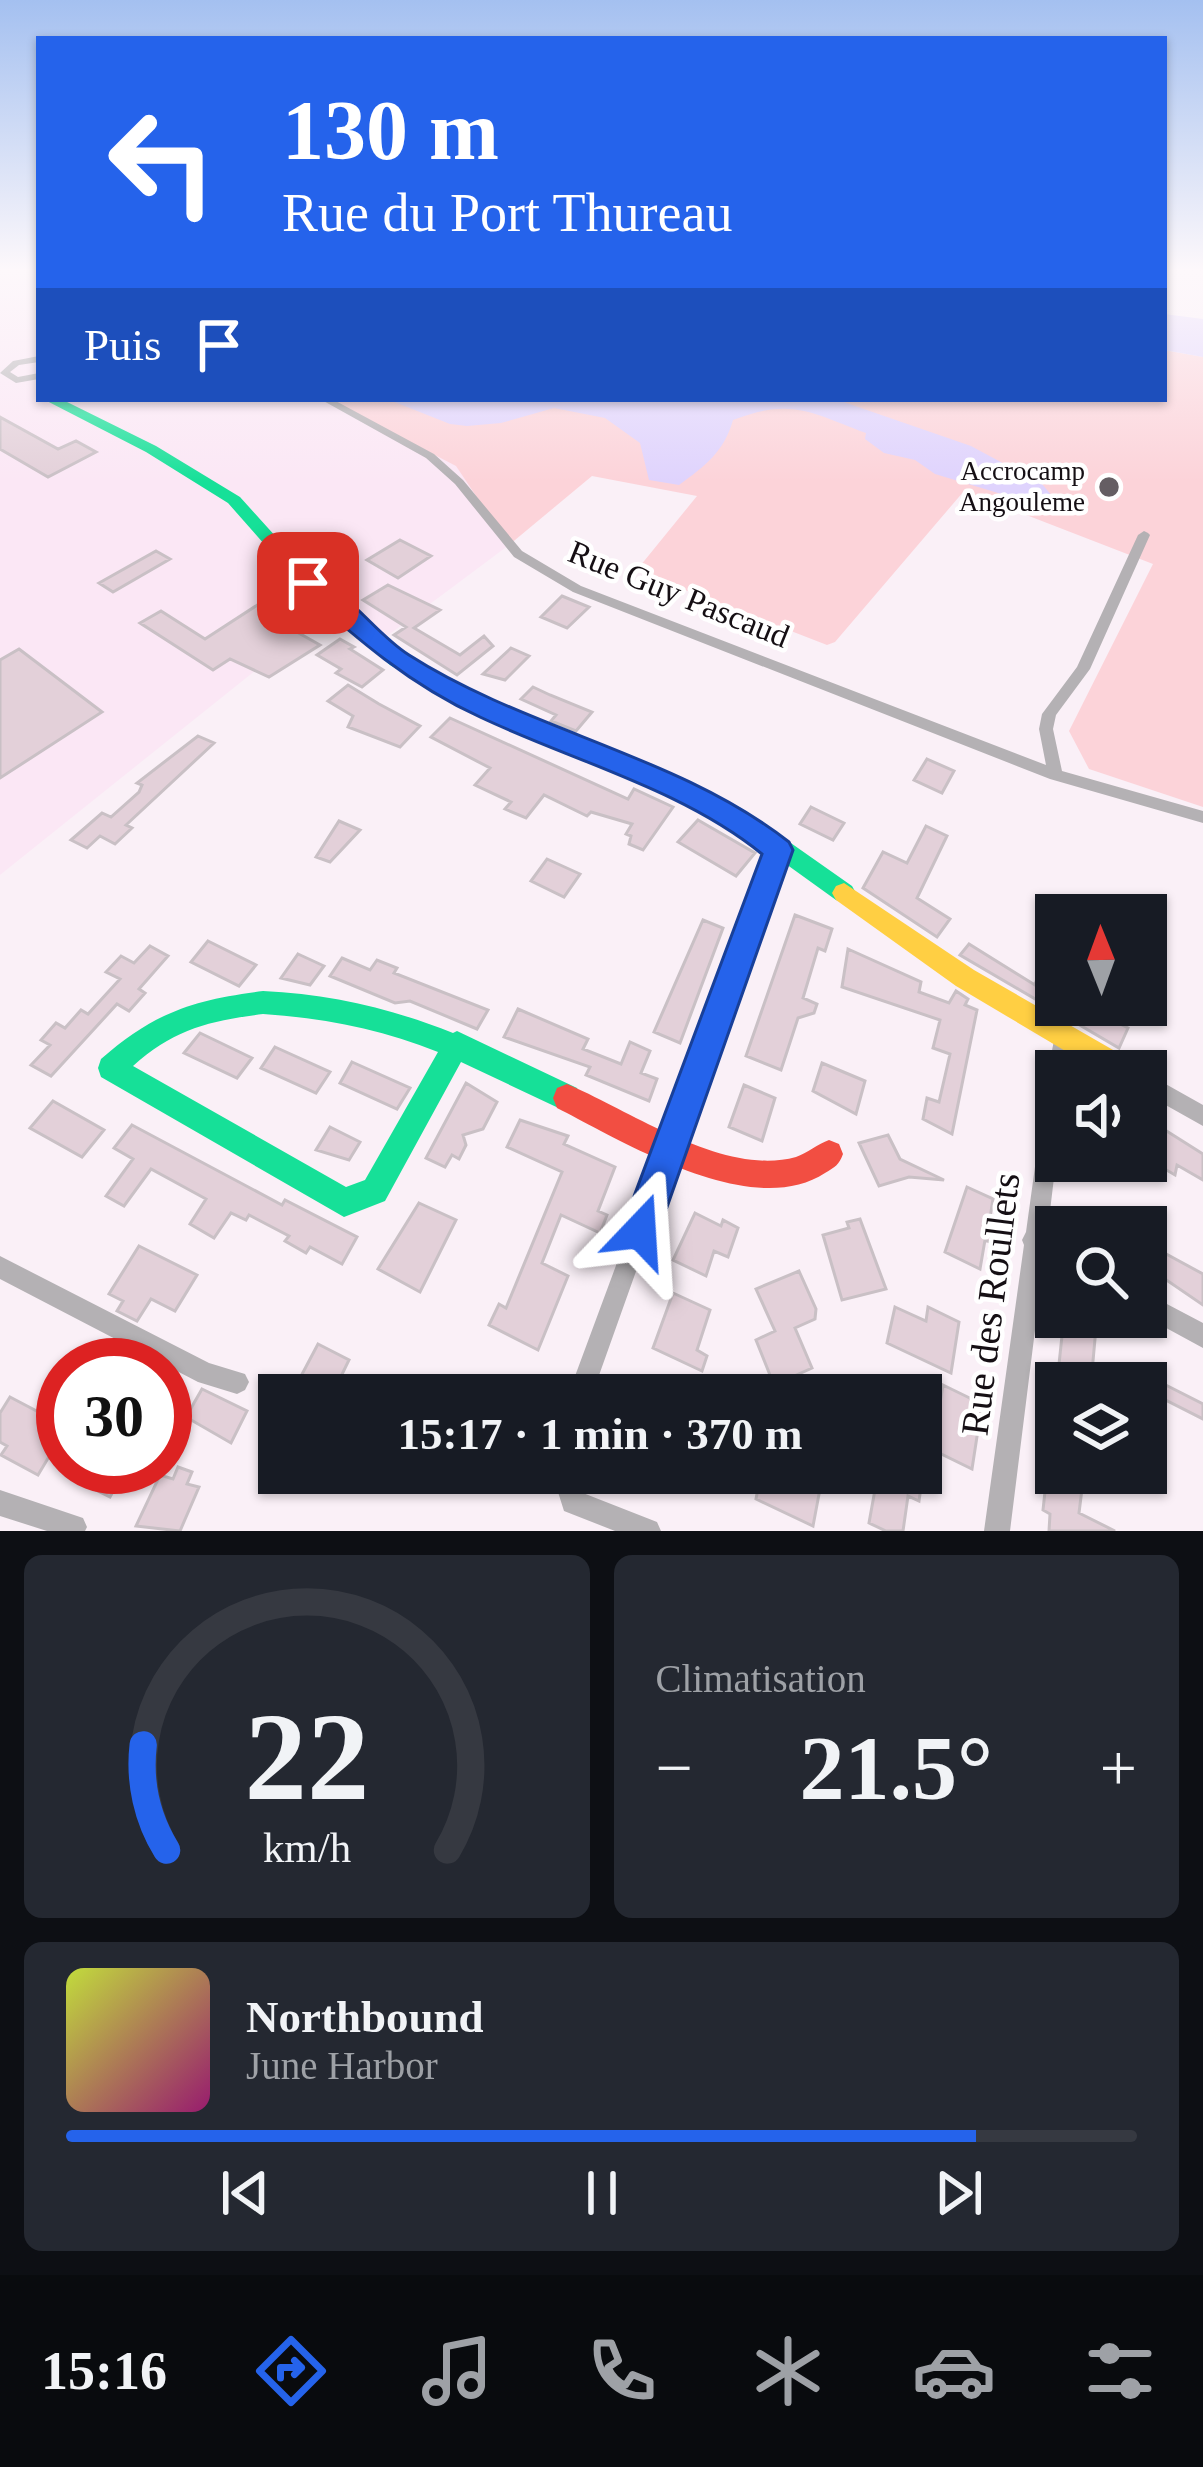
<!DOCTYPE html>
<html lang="fr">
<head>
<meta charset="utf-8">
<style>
  body { margin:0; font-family:"Times New Roman",serif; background:#242831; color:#f1f3f6; height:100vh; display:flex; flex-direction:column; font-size:45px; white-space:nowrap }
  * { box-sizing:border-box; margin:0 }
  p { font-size:39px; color:#9ea1a6 }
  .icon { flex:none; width:66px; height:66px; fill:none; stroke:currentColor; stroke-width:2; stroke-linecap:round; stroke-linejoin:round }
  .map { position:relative; height:1531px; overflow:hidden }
  .sheet { display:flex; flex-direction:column; gap:24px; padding:24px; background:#0d0f14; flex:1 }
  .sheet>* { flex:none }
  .guide { position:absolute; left:36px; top:36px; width:1131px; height:366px; border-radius:0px; box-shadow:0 3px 9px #0004; background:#2563eb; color:#fff; overflow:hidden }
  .needle { width:78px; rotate:359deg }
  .controls { position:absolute; left:1035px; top:894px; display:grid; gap:24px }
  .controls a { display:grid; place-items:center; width:132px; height:132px; border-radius:0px; background:#171b24; box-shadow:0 3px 9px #0004; font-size:60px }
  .speed { position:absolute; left:36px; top:1338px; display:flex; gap:24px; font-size:60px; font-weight:700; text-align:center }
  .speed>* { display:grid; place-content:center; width:156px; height:156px; border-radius:50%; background:#171b24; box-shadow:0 3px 9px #0004; line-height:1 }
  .speed .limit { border:18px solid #d22; background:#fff; color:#111 }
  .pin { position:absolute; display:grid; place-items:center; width:102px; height:102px; color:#fff; margin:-51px; border-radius:24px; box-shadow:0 6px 18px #0006 }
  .me { position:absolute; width:132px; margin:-66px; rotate:20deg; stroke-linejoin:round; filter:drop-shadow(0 0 9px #0008) }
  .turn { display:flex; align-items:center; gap:42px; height:252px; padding:0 48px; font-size:54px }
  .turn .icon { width:156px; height:156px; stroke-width:2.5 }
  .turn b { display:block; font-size:84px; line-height:102px }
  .then { display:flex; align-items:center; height:114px; padding:0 48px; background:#0003; gap:24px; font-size:45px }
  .big { font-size:90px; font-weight:600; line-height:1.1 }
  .sheet .widget { flex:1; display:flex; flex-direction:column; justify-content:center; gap:18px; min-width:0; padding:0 42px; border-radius:18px; background:#242831 }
  .sheet .dial { align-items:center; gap:0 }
  .dial svg { height:312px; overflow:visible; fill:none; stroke:#363941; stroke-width:7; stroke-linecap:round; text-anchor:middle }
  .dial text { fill:#f1f3f6; stroke:none }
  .song { display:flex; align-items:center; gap:36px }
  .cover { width:144px; height:144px; border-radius:18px; background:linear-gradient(135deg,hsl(70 70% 55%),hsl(320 70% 35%)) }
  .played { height:12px; border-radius:6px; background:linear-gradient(90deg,#2563eb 85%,#363941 85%) }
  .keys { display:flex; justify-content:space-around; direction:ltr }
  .heat { display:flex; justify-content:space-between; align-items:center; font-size:66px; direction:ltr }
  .sheet .tiles { flex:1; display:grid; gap:24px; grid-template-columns:1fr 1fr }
  .widget:last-child { grid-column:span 2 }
  .trip { position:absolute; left:258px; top:1374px; width:684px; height:120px; border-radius:0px; background:#171b24; box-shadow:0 3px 9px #0004; font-weight:600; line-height:120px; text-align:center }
  .tabs { display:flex; height:192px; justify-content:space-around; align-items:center; background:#090b0e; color:#9ea1a6 }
  .tabs .icon { width:84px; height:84px }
  .tabs .active { color:#2563eb }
  .tabs b { font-size:54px; color:#f1f3f6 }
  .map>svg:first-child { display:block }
  .built { fill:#fbe7f5 }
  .green { fill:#fcd3d9 }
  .water { fill:#dfd3fd }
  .building { fill:#e3d0d9; stroke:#c9c0c5; stroke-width:3 }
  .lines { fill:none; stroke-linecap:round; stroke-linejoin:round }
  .street { fill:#b4b1b4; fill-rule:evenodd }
  .fast { fill:#16e098; fill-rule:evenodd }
  .slow { fill:#ffcf43; fill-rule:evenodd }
  .jam { fill:#f24e42; fill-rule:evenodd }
  .route { fill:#2563eb; stroke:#184099; stroke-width:3 }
  .poi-dot { fill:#655e63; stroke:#fff; stroke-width:4.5 }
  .labels { text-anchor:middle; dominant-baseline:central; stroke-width:9; stroke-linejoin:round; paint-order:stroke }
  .far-poi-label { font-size:27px; fill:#150f14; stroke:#fff; text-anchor:end }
  .street-label { font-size:33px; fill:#150f14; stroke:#fff }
  .near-street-label { font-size:39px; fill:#150f14; stroke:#fff }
</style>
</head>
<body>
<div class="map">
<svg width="1203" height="1531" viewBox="0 0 1203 1531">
  <rect width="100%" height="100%" fill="#faf0f7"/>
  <path class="built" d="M0,268H39V399H335L457,466L509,545L375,645L332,609L0,875Z"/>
  <path class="green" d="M1164,350L1203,357V807L1089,769L1069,731L1153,564L964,491L835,642L827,645L636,571L697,496L592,476L509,545L456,466L327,399H1164Z"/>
  <path class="water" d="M1164,314L1203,319V357L1164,350Z
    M387,399H835L971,446L1042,484L1053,497L1051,506H1041L935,474L915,460L884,453L865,439L866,433C812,413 792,397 733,420C724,452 705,466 679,485L649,480L640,443L605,418L554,408L501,423L467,426L450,424Z"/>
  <path class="building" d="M0,417L58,449L76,441L96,452L48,477L0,449Z
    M400,540L431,556L398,578L367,560Z
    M156,551L170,559L113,592L99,583Z
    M388,585L440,610L414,628L460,655L484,636L493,646L457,675L394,635L406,627L363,600Z
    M562,596L589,607L567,628L541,617Z
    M262,602L289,618L304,608L319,616L297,632L320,645L269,677L230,659L213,670L140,623L161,611L205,639Z
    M340,639L354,647L350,649L383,670L362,687L336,673L341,669L317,655Z
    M511,648L529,656L505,680L483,674Z
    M19,649L102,712L0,778V660Z
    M348,685L379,704L420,726L400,747L348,727L353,716L328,701Z
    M533,687L550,695L592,712L576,731L551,721L556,715L521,699Z
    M450,718L628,799L634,789L673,807L643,850L629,844L631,836L626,834L632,824L591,812L587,816L544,795L526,818L505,809L511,802L475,785L490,768L431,737Z
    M198,736L214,743L126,825L132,828L115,844L100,836L87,848L71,840L102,813L111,817L139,792L142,785L137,783Z
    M927,759L954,771L942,793L914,780Z
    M811,807L844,823L833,840L800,824Z
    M698,820L755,853L736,876L678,842Z
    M339,821L360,830L330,862L316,857Z
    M926,826L947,836L917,898L950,919L937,937L863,888L883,852L907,863Z
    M547,859L580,874L564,897L531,881Z
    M795,915L832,929L825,951L818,948L803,998L817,1004L814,1013L798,1018L781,1070L746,1056Z
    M703,920L723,928L680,1043L654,1032Z
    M1053,928L1056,1005H1083L1128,1028L1119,1048L960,955L969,944L1035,985Z
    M208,941L256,965L239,986L191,962Z
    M150,946L168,956L139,989L145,993L129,1011L117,1004L51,1076L31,1065L50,1045L41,1040L56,1023L65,1028L81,1010L88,1014L120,979L106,972L121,956L134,963Z
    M848,949L921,982L919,992L949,1003L956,991L968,999L965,1005L977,1010L952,1134L923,1119L927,1098L939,1102L950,1054L933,1048L940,1020L842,987Z
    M298,954L324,966L310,985L281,978Z
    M342,958L370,970L377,960L397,968L394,973L488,1010L477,1029L410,1001L395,1003L330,976Z
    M518,1009L588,1039L583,1049L621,1064L630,1042L650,1051L641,1073L657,1079L649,1101L586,1075L590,1067L504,1037Z
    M200,1033L252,1058L237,1078L184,1053Z
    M275,1047L330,1072L316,1093L261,1068Z
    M352,1062L410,1088L397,1109L340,1083Z
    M822,1063L865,1081L856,1114L813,1091Z
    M466,1083L497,1102L483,1129L463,1135L466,1145L459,1159L452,1155L445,1167L426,1158Z
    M744,1085L775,1098L762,1141L729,1127Z
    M53,1101L104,1130L82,1157L30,1128Z
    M1146,1118L1203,1154V1180L1177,1165L1175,1175L1146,1158Z
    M520,1120L568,1136L564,1144L615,1167L598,1211L607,1215L600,1233L561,1215L542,1263L568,1276L538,1350L489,1325L499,1304L506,1308L562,1172L507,1147Z
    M132,1125L282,1205L285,1200L357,1237L342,1264L310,1247L306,1253L285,1241L289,1236L249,1215L246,1220L231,1213L214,1238L190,1224L206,1199L151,1169L124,1206L106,1196L133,1159L114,1148Z
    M330,1127L360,1142L349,1160L316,1150Z
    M888,1135L900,1159L944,1180L909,1177L879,1186L859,1143Z
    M967,1187L993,1199L989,1224L998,1228L995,1244L985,1240L980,1269L945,1252Z
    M419,1203L456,1220L420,1292L378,1269Z
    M695,1213L721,1226L723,1220L738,1228L728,1257L714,1251L706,1276L673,1260Z
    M860,1219L886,1289L842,1300L823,1235L849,1228L847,1222Z
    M1146,1243L1203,1274V1305L1146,1266Z
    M139,1246L197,1275L175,1311L151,1299L137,1321L117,1311L123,1301L109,1294Z
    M799,1271L816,1309L815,1319L795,1328L812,1368L774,1385L756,1340L775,1331L756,1289Z
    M673,1293L710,1310L697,1350L707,1356L702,1371L653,1348Z
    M895,1307L926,1321L928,1307L959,1322L951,1373L887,1343Z
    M1064,1317H1097L1091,1383H1057Z
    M318,1344L349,1360L332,1395H291Z
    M1146,1375L1203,1404V1419L1146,1390V1383H1142Z
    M943,1385L982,1404L972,1469L921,1444V1401L939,1409Z
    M202,1389L247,1411L231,1443L186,1417Z
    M10,1397L63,1425V1433L38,1475L1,1455L7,1446L0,1442V1413Z
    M83,1467H126L110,1497L76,1480Z
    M178,1467L192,1472L187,1484L199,1487L180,1531L136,1526L160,1475L173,1479Z
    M761,1473H823L813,1526L756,1499Z
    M878,1473H923L919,1501L908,1496L903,1531H886L869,1523Z
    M1047,1473H1084L1079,1513L1115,1531H1049L1050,1514L1043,1510Z"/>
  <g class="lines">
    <path class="street" d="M39,356V362L19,365L10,372L18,377L39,373V379L16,383L0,373L13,361Z
      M320,399H332L434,454L463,480L522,551L581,586L1046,765L1039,729L1042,714L1077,667L1138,535L1144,531L1148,533L1150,535L1090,669L1056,715L1053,729L1062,771L1203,811V823L1050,779L573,592L514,557L455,484L426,458Z
      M778,843L784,845L786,850L592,1395H568L770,850L772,845Z
      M1063,1027L1070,1030L1072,1036L1068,1071H1056V1161L1047,1236L1056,1241V1264L1044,1258L1010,1531H984L1024,1245L1022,1240L1026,1232L1046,1087L1049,1080L1053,1078L1048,1071L1056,1030Z
      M1146,1073L1203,1105V1126L1146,1094Z
      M0,1256L209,1363L245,1374L249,1382L245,1390L237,1394L198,1382L0,1279Z
      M1146,1293L1203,1323V1348L1146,1317Z
      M552,1473H578L583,1493L657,1522L661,1531H615L564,1511Z
      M0,1490L83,1518L87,1527L85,1531H47L0,1516Z"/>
    <path class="fast" d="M43,399H61L156,446L240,497L314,579L404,655L491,704L741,808L852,886L856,893L852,900L844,903L836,900L725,820L477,714L390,665L302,587L228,503L146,452Z
      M263,991C330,994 390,1008 453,1033L457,1031L577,1088L581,1098L577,1108L567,1112L461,1062L385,1201L344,1217L101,1077L98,1068L101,1059C155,1012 193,1000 263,991ZM263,1014C324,1018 381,1029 438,1052L365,1180L346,1187L133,1066C174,1029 209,1021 263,1014Z"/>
    <path class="slow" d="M844,883L974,970L1134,1062L1138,1071H1099L956,986L836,900L832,893L836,886Z"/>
    <path class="jam" d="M567,1084C631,1111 724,1177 796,1157C807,1153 818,1144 829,1140L839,1144L843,1154C839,1165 835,1167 825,1173C752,1221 624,1142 557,1108L553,1098L557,1088Z"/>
  </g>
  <linearGradient id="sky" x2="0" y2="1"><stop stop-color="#a4c0f0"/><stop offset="0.56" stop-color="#fdf8fb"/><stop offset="1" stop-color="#fdf8fb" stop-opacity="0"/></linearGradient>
  <rect width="1203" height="482" fill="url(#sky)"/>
  <path class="route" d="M308,576C346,587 375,634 409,655C528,731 678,755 789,842L793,850L654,1244L640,1250L626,1244L621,1231L762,854C682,789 573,761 480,717C410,685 356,638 300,588L297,583Z"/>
  <circle class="poi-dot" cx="1109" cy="487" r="12"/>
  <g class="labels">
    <g class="far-poi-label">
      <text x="1085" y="471">Accrocamp<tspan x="1085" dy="31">Angouleme</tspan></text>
    </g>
    <g class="street-label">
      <text transform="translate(679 594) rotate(22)">Rue Guy Pascaud</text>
    </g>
    <g class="near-street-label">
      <text transform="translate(990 1304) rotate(-83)">Rue des Roullets</text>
    </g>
  </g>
</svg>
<div class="controls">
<a><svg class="needle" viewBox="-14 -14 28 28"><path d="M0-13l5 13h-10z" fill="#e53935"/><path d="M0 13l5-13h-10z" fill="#9ea1a6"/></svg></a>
<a><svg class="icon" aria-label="sound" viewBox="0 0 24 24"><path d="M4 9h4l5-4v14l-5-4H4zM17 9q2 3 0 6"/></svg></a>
<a><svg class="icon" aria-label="search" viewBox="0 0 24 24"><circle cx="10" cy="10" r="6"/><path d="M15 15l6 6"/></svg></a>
<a><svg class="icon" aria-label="layers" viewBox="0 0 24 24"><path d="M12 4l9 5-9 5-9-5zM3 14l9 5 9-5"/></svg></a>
</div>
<div class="speed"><div class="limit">30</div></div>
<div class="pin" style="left:308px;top:583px;background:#d93025"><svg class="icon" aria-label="arrive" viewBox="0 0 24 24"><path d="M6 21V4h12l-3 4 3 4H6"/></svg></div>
<svg class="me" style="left:640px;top:1231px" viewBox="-20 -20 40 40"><path d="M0-17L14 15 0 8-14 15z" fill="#2563eb" stroke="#fff" stroke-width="4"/></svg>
<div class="trip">15:17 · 1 min · 370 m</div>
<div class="guide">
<div class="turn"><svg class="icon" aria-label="left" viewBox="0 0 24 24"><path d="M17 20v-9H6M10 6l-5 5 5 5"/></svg><div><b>130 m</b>Rue du Port Thureau</div></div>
<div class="then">Puis<svg class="icon" aria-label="arrive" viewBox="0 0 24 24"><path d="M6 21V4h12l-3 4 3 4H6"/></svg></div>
</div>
</div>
<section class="sheet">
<div class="tiles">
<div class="widget dial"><svg viewBox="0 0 100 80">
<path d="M14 69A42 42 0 1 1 86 69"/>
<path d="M14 69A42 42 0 0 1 8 42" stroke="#2563eb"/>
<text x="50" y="56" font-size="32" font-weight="700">22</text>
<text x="50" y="72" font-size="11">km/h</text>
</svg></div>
<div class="widget"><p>Climatisation</p>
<div class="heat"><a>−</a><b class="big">21.5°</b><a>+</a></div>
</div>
<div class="widget">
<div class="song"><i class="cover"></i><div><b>Northbound</b><p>June Harbor</p></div></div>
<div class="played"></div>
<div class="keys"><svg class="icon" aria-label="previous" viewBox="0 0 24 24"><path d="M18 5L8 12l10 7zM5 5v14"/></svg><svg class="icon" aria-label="pause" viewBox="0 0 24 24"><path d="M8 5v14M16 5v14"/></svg><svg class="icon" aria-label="next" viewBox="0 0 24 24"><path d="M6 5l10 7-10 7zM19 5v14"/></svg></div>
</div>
</div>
</section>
<nav class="tabs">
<b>15:16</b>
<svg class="icon active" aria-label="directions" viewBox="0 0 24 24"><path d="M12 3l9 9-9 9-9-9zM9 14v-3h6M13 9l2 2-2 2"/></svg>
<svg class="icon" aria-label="music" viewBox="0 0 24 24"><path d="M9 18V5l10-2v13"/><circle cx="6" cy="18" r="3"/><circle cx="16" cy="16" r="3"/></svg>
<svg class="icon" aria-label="phone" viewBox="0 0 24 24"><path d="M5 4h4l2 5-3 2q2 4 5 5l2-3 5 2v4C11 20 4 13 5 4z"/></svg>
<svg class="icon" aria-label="climate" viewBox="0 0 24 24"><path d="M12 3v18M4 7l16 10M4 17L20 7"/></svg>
<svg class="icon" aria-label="car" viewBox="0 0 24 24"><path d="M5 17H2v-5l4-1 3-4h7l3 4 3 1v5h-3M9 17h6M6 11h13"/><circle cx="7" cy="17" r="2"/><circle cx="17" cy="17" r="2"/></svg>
<svg class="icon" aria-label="filters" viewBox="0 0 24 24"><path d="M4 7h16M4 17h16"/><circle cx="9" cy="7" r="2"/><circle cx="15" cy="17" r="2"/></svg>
</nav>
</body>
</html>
